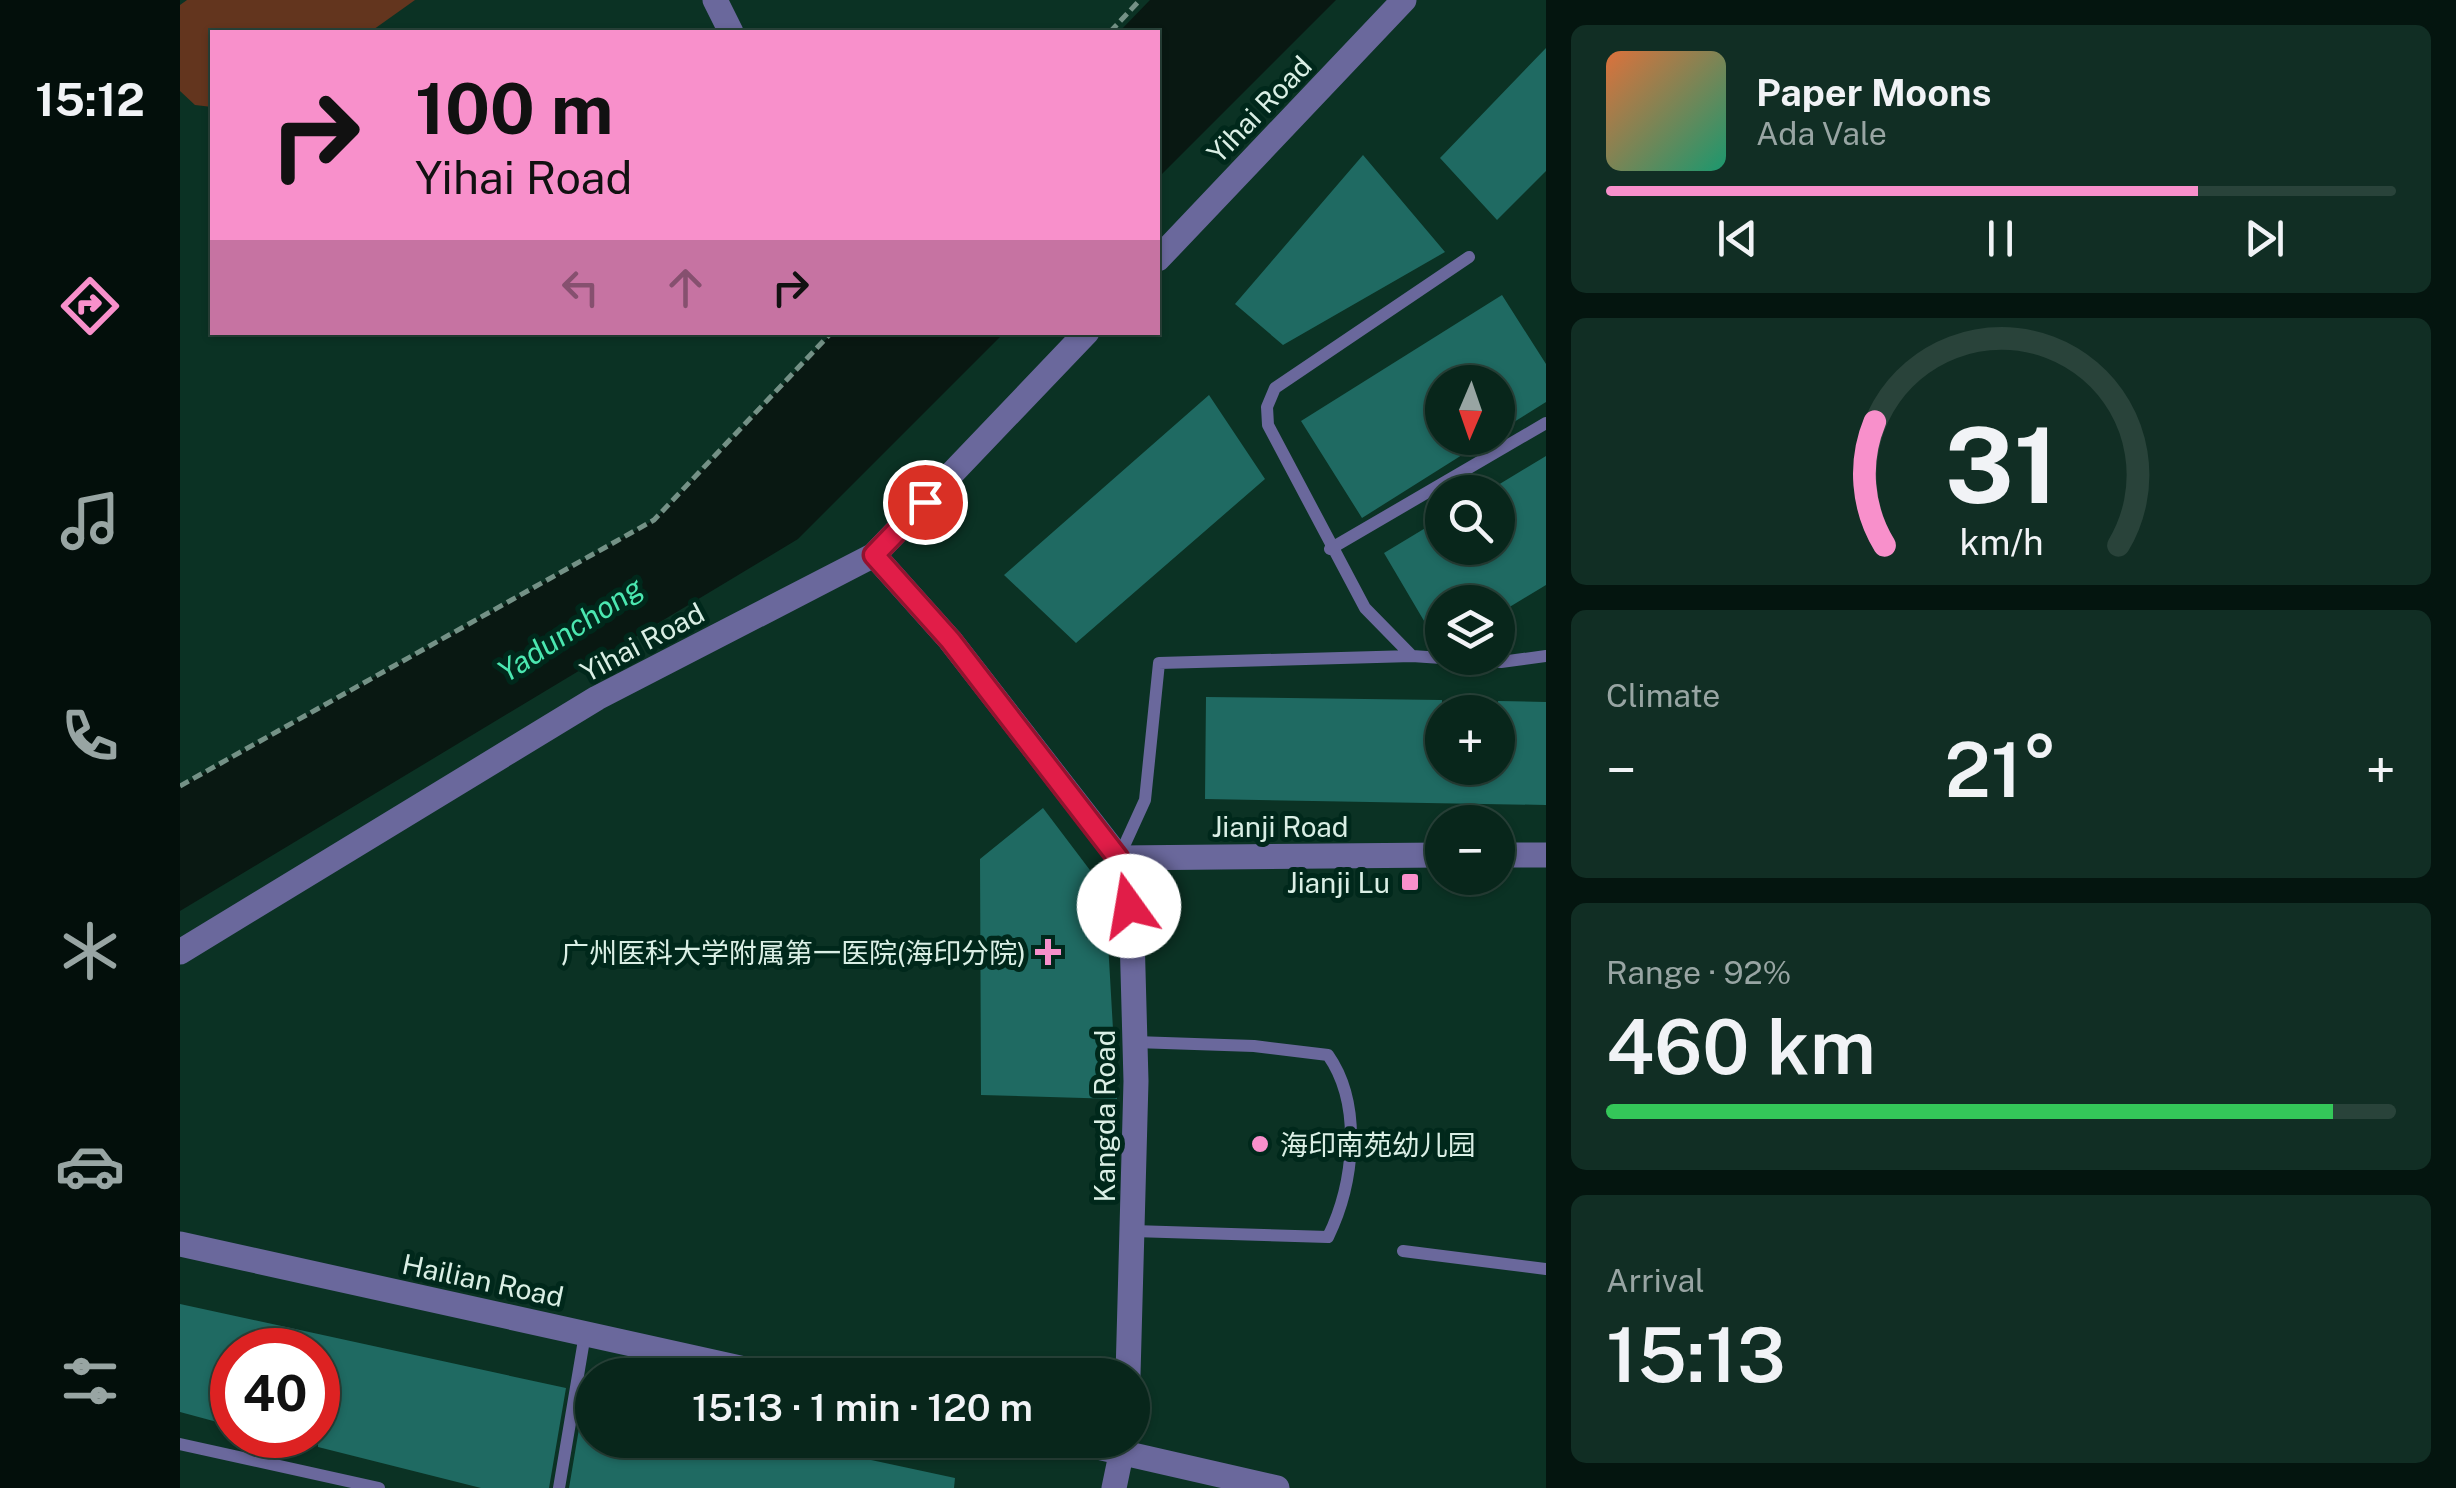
<!DOCTYPE html>
<html lang="en">
<head>
<meta charset="utf-8">
<style>
  body { margin:0; font-family:"Public Sans","Noto Sans SC",sans-serif; background:#112e24; color:#f1f3f6; height:100vh; display:flex; flex-direction:column; font-size:38px; white-space:nowrap }
  * { box-sizing:border-box; margin:0 }
  p { font-size:32px; color:#98a5a3 }
  .icon { flex:none; width:55px; height:55px; fill:none; stroke:currentColor; stroke-width:2; stroke-linecap:round; stroke-linejoin:round }
  .map { position:relative; flex:1; overflow:hidden }
  .panel { display:flex; flex-direction:column; gap:25px; padding:25px; background:#04150f; width:910px }
  .panel>* { flex:none }
  .guide { position:absolute; left:30px; top:30px; width:950px; height:305px; border-radius:0px; box-shadow:0 2px 8px #0004,0 0 0 2px #29433a; background:#f890cb; color:#111; overflow:hidden }
  .needle { width:65px; rotate:182deg }
  .controls { position:absolute; left:1245px; top:365px; display:grid; gap:20px }
  .controls a { display:grid; place-items:center; width:90px; height:90px; border-radius:50%; background:#08261b; box-shadow:0 2px 8px #0004,0 0 0 2px #29433a; font-size:50px }
  .speed { position:absolute; left:30px; top:1328px; display:flex; gap:20px; font-size:50px; font-weight:700; text-align:center }
  .speed>* { display:grid; place-content:center; width:130px; height:130px; border-radius:50%; background:#08261b; box-shadow:0 2px 8px #0004,0 0 0 2px #29433a; line-height:1 }
  .speed .limit { border:15px solid #d22; background:#fff; color:#111 }
  .pin { position:absolute; display:grid; place-items:center; width:85px; height:85px; color:#fff; margin:-42px; border:5px solid #fff; border-radius:50%; box-shadow:0 2px 10px #0007 }
  .me { position:absolute; width:110px; margin:-55px; rotate:347deg; stroke-linejoin:round; filter:drop-shadow(0 0 8px #0008) }
  .turn { display:flex; align-items:center; gap:35px; height:210px; padding:0 40px; font-size:45px }
  .turn .icon { width:130px; height:130px; stroke-width:2.5 }
  .turn b { display:block; font-size:70px; line-height:85px }
  .lanes { display:flex; align-items:center; height:95px; padding:0 40px; background:#0003; justify-content:center; gap:50px; direction:ltr }
  .lanes .off { opacity:.35 }
  .big { font-size:75px; font-weight:600; line-height:1.1 }
  .panel .widget { flex:1; display:flex; flex-direction:column; justify-content:center; gap:15px; min-width:0; padding:0 35px; border-radius:15px; background:#112e24 }
  .panel .dial { align-items:center; gap:0 }
  .dial svg { height:260px; overflow:visible; fill:none; stroke:#29433a; stroke-width:7; stroke-linecap:round; text-anchor:middle }
  .dial text { fill:#f1f3f6; stroke:none }
  .song { display:flex; align-items:center; gap:30px }
  .cover { width:120px; height:120px; border-radius:15px; background:linear-gradient(135deg,hsl(20 70% 55%),hsl(160 70% 35%)) }
  .played { height:10px; border-radius:5px; background:linear-gradient(90deg,#f890cb 75%,#29433a 75%) }
  .keys { display:flex; justify-content:space-around; direction:ltr }
  .heat { display:flex; justify-content:space-between; align-items:center; font-size:55px; direction:ltr }
  .charge { height:15px; border-radius:8px; background:linear-gradient(90deg,#34c759 92%,#29433a 0) }
  .trip { position:absolute; left:395px; top:1358px; width:575px; height:100px; border-radius:50px; background:#08261b; box-shadow:0 2px 8px #0004,0 0 0 2px #29433a; font-weight:600; line-height:100px; text-align:center }
  main { display:flex; flex:1; min-height:0 }
  .tab-bar { display:flex; flex-direction:column; width:180px; justify-content:space-around; align-items:center; background:#030f0b; color:#98a5a3 }
  .tab-bar .icon { width:70px; height:70px }
  .tab-bar .selected { color:#f890cb }
  .tab-bar b { font-size:45px; color:#f1f3f6 }
  .map>svg:first-child { display:block }
  .green { fill:#63351e }
  .water { fill:#091812 }
  .building { fill:#1f6a62 }
  .lines { fill:none; stroke-linecap:round; stroke-linejoin:round }
  .path { stroke:#749186; stroke-width:5; stroke-dasharray:10 5; stroke-linecap:butt }
  .service { stroke:#6a689c; stroke-width:12 }
  .minor { stroke:#6a689c; stroke-width:25 }
  .tertiary { stroke:#6a689c; stroke-width:25 }
  .route-casing { stroke:#92132f; stroke-width:25 }
  .route { stroke:#e11d48; stroke-width:18 }
  .poi-dot { fill:#f890cb; stroke:#00281b; stroke-width:4 }
  .labels { text-anchor:middle; dominant-baseline:central; stroke-width:10; stroke-linejoin:round; paint-order:stroke }
  .street-label { font-size:28px; fill:#daefe5; stroke:#00281b }
  .poi-label { font-size:28px; fill:#daefe5; stroke:#00281b; text-anchor:end }
  .water-label { font-size:30px; font-style:italic; fill:#4be7b0; stroke:#00281b }
</style>
</head>
<body>
<main>
<nav class="tab-bar">
<b>15:12</b>
<svg class="icon selected" aria-label="directions" viewBox="0 0 24 24"><path d="M12 3l9 9-9 9-9-9zM9 14v-3h6M13 9l2 2-2 2"/></svg>
<svg class="icon" aria-label="music" viewBox="0 0 24 24"><path d="M9 18V5l10-2v13"/><circle cx="6" cy="18" r="3"/><circle cx="16" cy="16" r="3"/></svg>
<svg class="icon" aria-label="phone" viewBox="0 0 24 24"><path d="M5 4h4l2 5-3 2q2 4 5 5l2-3 5 2v4C11 20 4 13 5 4z"/></svg>
<svg class="icon" aria-label="climate" viewBox="0 0 24 24"><path d="M12 3v18M4 7l16 10M4 17L20 7"/></svg>
<svg class="icon" aria-label="car" viewBox="0 0 24 24"><path d="M5 17H2v-5l4-1 3-4h7l3 4 3 1v5h-3M9 17h6M6 11h13"/><circle cx="7" cy="17" r="2"/><circle cx="17" cy="17" r="2"/></svg>
<svg class="icon" aria-label="filters" viewBox="0 0 24 24"><path d="M4 7h16M4 17h16"/><circle cx="9" cy="7" r="2"/><circle cx="15" cy="17" r="2"/></svg>
</nav>
<div class="map">
<svg width="1366" height="1488" viewBox="0 0 1366 1488">
  <rect width="100%" height="100%" fill="#0b3224"/>
  <path class="green" d="M7,0H235L190,32H32V107L15,105L0,91V5Z"/>
  <path class="water" d="M970,0H1156L978,178V32H939Z
    M653,332L824,333L618,539L0,911V786L474,520Z"/>
  <path class="building" d="M1366,48V171L1317,220L1260,158Z
    M1183,155L1265,252L1103,345L1055,304Z
    M1322,295L1366,364V402L1318,432V382H1262V438H1309L1182,518L1121,421Z
    M1029,395L1085,479L896,643L824,575Z
    M1366,456V585L1318,614V602H1262L1260,648L1204,553L1262,518V548H1318V485Z
    M1026,697L1262,700V768H1318V701L1366,702V805L1025,799Z
    M863,808L925,890L937,1099L801,1095L800,859Z
    M0,1304L386,1388L369,1488H301L138,1447V1350H52V1426L0,1412Z
    M405,1393L412,1394V1440H598L775,1478L774,1488H389Z"/>
  <g class="lines">
    <path class="path" d="M930,32L960,0
      M0,786L474,520L652,332"/>
    <path class="service" d="M1289,257L1095,388L1087,407L1088,425L1185,608L1232,656L1321,662L1366,656
      M1150,549L1366,423
      M939,857L965,800L979,663L1232,656
      M953,1231L1148,1237C1174,1184 1183,1105 1148,1055L1074,1046L955,1042
      M1223,1251L1366,1269
      M0,1444L199,1488
      M379,1488L405,1334"/>
    <path class="minor" d="M535,0L551,32
      M978,259L1224,0
      M694,555L770,640L939,858
      M0,952L417,698L694,555L907,332"/>
    <path class="tertiary" d="M1318,855H1366
      M0,1244L592,1375
      M948,1375L956,1081L952,934L939,858L1262,855
      M887,1440L1097,1488
      M934,1488L944,1440"/>
  </g>
  <g class="lines">
    <g class="route-casing">
      <path id="route" d="M745,502L694,555L770,640L938,858L949,906"/>
    </g>
    <use href="#route" class="route"/>
  </g>
  <g class="poi-dot">
    <rect x="1220" y="872" width="20" height="20" rx="5"/>
    <path d="M863 937h10v10h10v10h-10v10h-10v-10h-10v-10h10z"/>
    <circle cx="1080" cy="1144" r="10"/>
  </g>
  <g class="labels">
    <g class="street-label">
      <text transform="translate(1079 109) rotate(-46)">Yihai Road</text>
      <text transform="translate(462 642) rotate(-28)">Yihai Road</text>
      <text x="1100" y="826">Jianji Road</text>
      <text transform="translate(924 1116) rotate(-90)">Kangda Road</text>
      <text transform="translate(303 1280) rotate(12)">Hailian Road</text>
    </g>
    <g class="poi-label">
      <text x="1210" y="882">Jianji Lu</text>
      <text x="846" y="952">广州医科大学附属第一医院(海印分院)</text>
      <text x="1100" y="1144" text-anchor="start">海印南苑幼儿园</text>
    </g>
    <g class="water-label">
      <text transform="translate(390 629) rotate(-33)">Yadunchong</text>
    </g>
  </g>
</svg>
<div class="controls">
<a><svg class="needle" viewBox="-14 -14 28 28"><path d="M0-13l5 13h-10z" fill="#e53935"/><path d="M0 13l5-13h-10z" fill="#98a5a3"/></svg></a>
<a><svg class="icon" aria-label="search" viewBox="0 0 24 24"><circle cx="10" cy="10" r="6"/><path d="M15 15l6 6"/></svg></a>
<a><svg class="icon" aria-label="layers" viewBox="0 0 24 24"><path d="M12 4l9 5-9 5-9-5zM3 14l9 5 9-5"/></svg></a>
<a>+</a>
<a>−</a>
</div>
<div class="speed"><div class="limit">40</div></div>
<div class="pin" style="left:745px;top:502px;background:#d93025"><svg class="icon" aria-label="arrive" viewBox="0 0 24 24"><path d="M6 21V4h12l-3 4 3 4H6"/></svg></div>
<svg class="me" style="left:949px;top:906px" viewBox="-20 -20 40 40"><circle r="19" fill="#fff"/><path d="M0-13L10 11 0 6-10 11z" fill="#e11d48"/></svg>
<div class="trip">15:13 · 1 min · 120 m</div>
<div class="guide">
<div class="turn"><svg class="icon" aria-label="right" viewBox="0 0 24 24"><path d="M7 20v-9h11M14 6l5 5-5 5"/></svg><div><b>100 m</b>Yihai Road</div></div>
<div class="lanes"><svg class="icon off" aria-label="left" viewBox="0 0 24 24"><path d="M17 20v-9H6M10 6l-5 5 5 5"/></svg><svg class="icon off" aria-label="ahead" viewBox="0 0 24 24"><path d="M12 20V5M6 11l6-6 6 6"/></svg><svg class="icon" aria-label="right" viewBox="0 0 24 24"><path d="M7 20v-9h11M14 6l5 5-5 5"/></svg></div>
</div>
</div>
<section class="panel">
<div class="widget">
<div class="song"><i class="cover"></i><div><b>Paper Moons</b><p>Ada Vale</p></div></div>
<div class="played"></div>
<div class="keys"><svg class="icon" aria-label="previous" viewBox="0 0 24 24"><path d="M18 5L8 12l10 7zM5 5v14"/></svg><svg class="icon" aria-label="pause" viewBox="0 0 24 24"><path d="M8 5v14M16 5v14"/></svg><svg class="icon" aria-label="next" viewBox="0 0 24 24"><path d="M6 5l10 7-10 7zM19 5v14"/></svg></div>
</div>
<div class="widget dial"><svg viewBox="0 0 100 80">
<path d="M14 69A42 42 0 1 1 86 69"/>
<path d="M14 69A42 42 0 0 1 11 31" stroke="#f890cb"/>
<text x="50" y="56" font-size="32" font-weight="700">31</text>
<text x="50" y="72" font-size="11">km/h</text>
</svg></div>
<div class="widget"><p>Climate</p>
<div class="heat"><a>−</a><b class="big">21°</b><a>+</a></div>
</div>
<div class="widget"><p>Range · 92%</p><b class="big">460 km</b><div class="charge"></div></div>
<div class="widget"><p>Arrival</p><b class="big">15:13</b></div>
</section>
</main>
</body>
</html>
